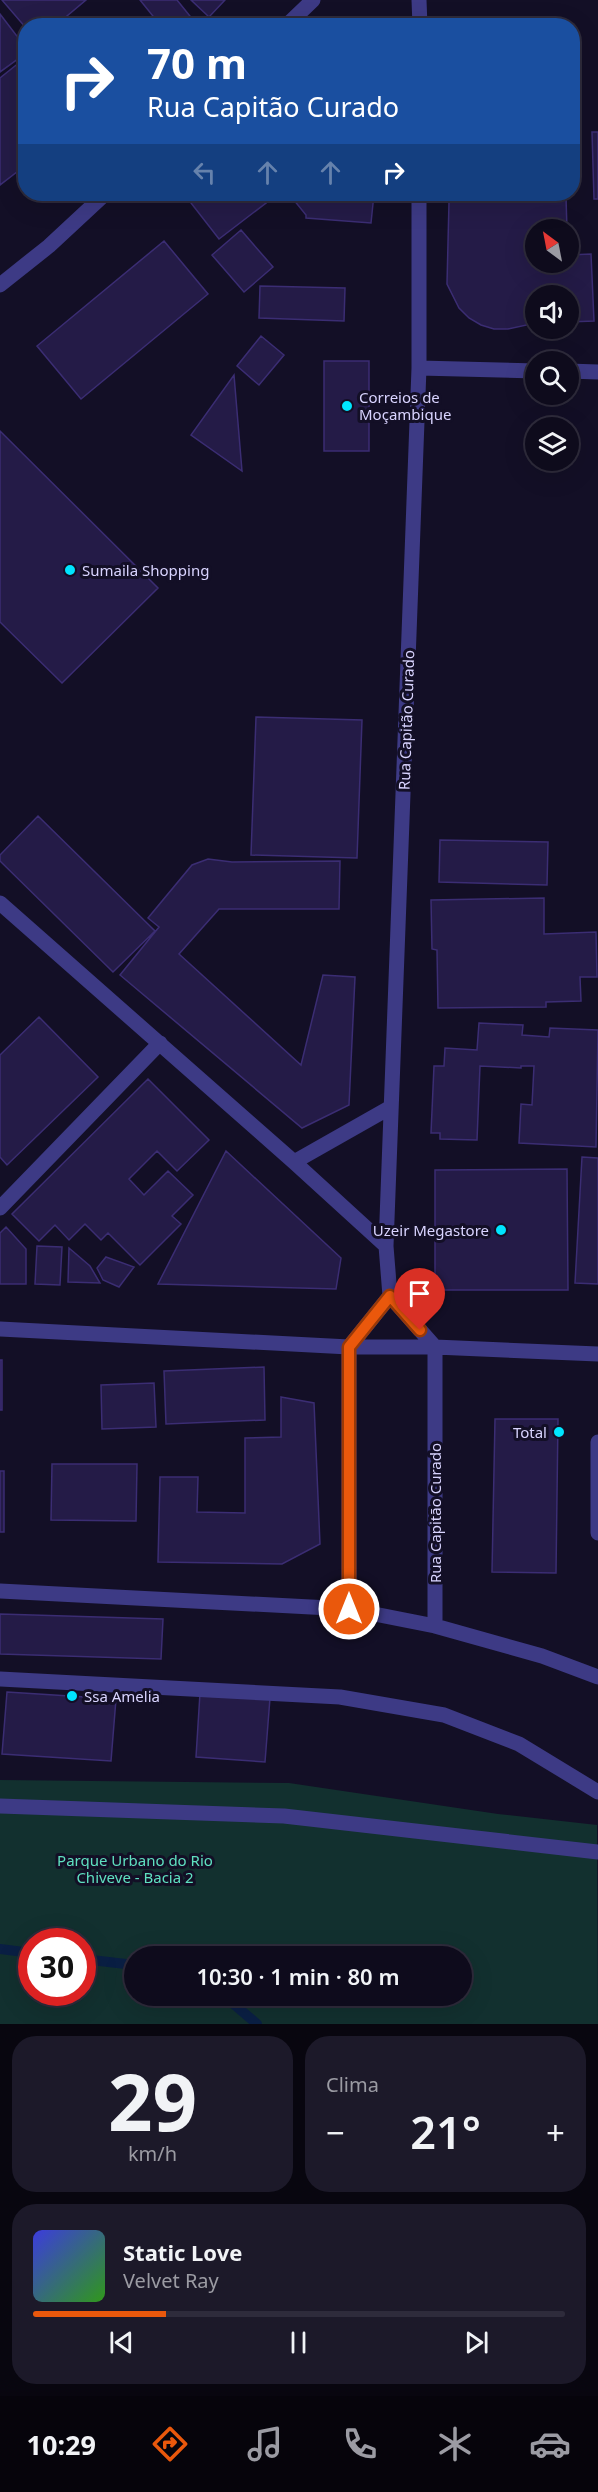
<!DOCTYPE html>
<html lang="pt">
<head>
<meta charset="utf-8">
<style>
  body { margin:0; font-family:"Noto Sans",sans-serif; background:#1c1929; color:#f1f3f6; height:100vh; display:flex; flex-direction:column; font-size:22px; white-space:nowrap }
  * { box-sizing:border-box; margin:0 }
  p { font-size:20px; color:#9b9ba3 }
  .icon { flex:none; width:33px; height:33px; fill:none; stroke:currentColor; stroke-width:2; stroke-linecap:round; stroke-linejoin:round }
  .map { position:relative; height:2024px; overflow:hidden }
  .panel { display:flex; flex-direction:column; gap:12px; padding:12px; background:#08060f; flex:1 }
  .panel>* { flex:none }
  .top-card { position:absolute; left:18px; top:18px; width:562px; height:183px; border-radius:24px; box-shadow:0 6px 24px #0002,0 0 0 2px #2e2b3b; background:#1a4fa0; color:#fff; overflow:hidden }
  .needle { width:39px; rotate:328deg }
  .controls { position:absolute; left:525px; top:219px; display:grid; gap:12px }
  .controls a { display:grid; place-items:center; width:54px; height:54px; border-radius:50%; background:#0e0b1c; box-shadow:0 6px 24px #0002,0 0 0 2px #2e2b3b; font-size:30px }
  .speed { position:absolute; left:18px; top:1928px; display:flex; gap:12px; font-size:30px; font-weight:700; text-align:center }
  .speed>* { display:grid; place-content:center; width:78px; height:78px; border-radius:50%; background:#0e0b1c; box-shadow:0 6px 24px #0002,0 0 0 2px #2e2b3b; line-height:1 }
  .speed .limit { border:9px solid #d22; background:#fff; color:#111 }
  .pin { position:absolute; display:grid; place-items:center; width:51px; height:51px; color:#fff; margin:-62px -26px; border-radius:50% 50% 50% 0; rotate:-45deg; box-shadow:0 0 6px #0007 }
  .pin .icon { rotate:45deg }
  .me { position:absolute; width:66px; margin:-33px; rotate:0deg; stroke-linejoin:round; filter:drop-shadow(0 0 4px #0008) }
  .turn { display:flex; align-items:center; gap:21px; height:126px; padding:0 30px; font-size:27px }
  .turn .icon { width:78px; height:78px; stroke-width:2.5 }
  .turn b { display:block; font-size:42px; line-height:51px }
  .lanes { display:flex; align-items:center; height:57px; padding:0 30px; background:#0003; justify-content:center; gap:30px; direction:ltr }
  .lanes .off { opacity:.35 }
  .big { font-size:45px; font-weight:600; line-height:1.1 }
  .panel .card { flex:1; display:flex; flex-direction:column; justify-content:center; gap:9px; min-width:0; padding:0 21px; border-radius:24px; background:#1c1929 }
  .panel .dial { align-items:center; gap:0 }
  .dial b { font-size:78px; line-height:1 }
  .song { display:flex; align-items:center; gap:18px }
  .cover { width:72px; height:72px; border-radius:9px; background:linear-gradient(135deg,hsl(240 70% 55%),hsl(110 70% 35%)) }
  .played { height:6px; border-radius:3px; background:linear-gradient(90deg,#ea580c 25%,#2e2b3b 25%) }
  .keys { display:flex; justify-content:space-around; direction:ltr }
  .heat { display:flex; justify-content:space-between; align-items:center; font-size:33px; direction:ltr }
  .panel .tiles { flex:1; display:grid; gap:12px; grid-template-columns:1fr 1fr }
  .card:last-child { grid-column:span 2 }
  .trip { position:absolute; left:124px; top:1946px; width:348px; height:60px; border-radius:30px; background:#0e0b1c; box-shadow:0 6px 24px #0002,0 0 0 2px #2e2b3b; font-weight:600; line-height:60px; text-align:center }
  .dock { display:flex; height:96px; justify-content:space-around; align-items:center; background:#06040b; color:#9b9ba3 }
  .dock .icon { width:42px; height:42px }
  .dock .on { color:#ea580c }
  .dock b { font-size:27px; color:#f1f3f6 }
  .map>svg:first-child { display:block }
  .green { fill:#12302f; fill-rule:evenodd }
  .lines { fill:none; stroke-linecap:round; stroke-linejoin:round }
  .stream { stroke:#0a1f44; stroke-width:10 }
  .building { fill:#241b47; stroke:#3b2d73; stroke-width:1.5 }
  .minor { stroke:#3d3a85; stroke-width:15 }
  .route-casing { stroke:#983908; stroke-width:15 }
  .route { stroke:#ea580c; stroke-width:10 }
  .poi-dot { fill:#00e5ff; stroke:#130f26; stroke-width:2 }
  .labels { text-anchor:middle; dominant-baseline:central; stroke-width:6; stroke-linejoin:round; paint-order:stroke }
  .poi-label { font-size:15px; fill:#d9d4ff; stroke:#130f26; text-anchor:start }
  .street-label { font-size:15px; fill:#d9d4ff; stroke:#130f26 }
  .park-label { font-size:15px; fill:#5fe0c0; stroke:#130f26 }
</style>
</head>
<body>
<div class="map">
<svg width="598" height="2024" viewBox="0 0 598 2024">
  <rect width="100%" height="100%" fill="#130f26"/>
  <path class="green" d="M0,1780L289,1783L498,1814L597,1825L598,2024H0ZM32,1941H82V1992H32ZM135,1956H462V1995H135Z"/>
  <g class="lines">
    <path class="stream" d="M0,1949L32,1953
      M82,1959L135,1965
      M223,1995L257,2024"/>
  </g>
  <path class="building" d="M2,0H86L55,26H26V28Z
    M140,0H177L198,26H161Z
    M191,0H225L209,17Z
    M0,14L26,48V53L0,72Z
    M25,58L26,165L0,185V78Z
    M592,132H598V199H594Z
    M184,194H259L266,203L219,239Z
    M289,194H374L371,223L306,218V215Z
    M566,197L567,230H536V262H568V255L591,254L594,321L568,322V296H536V323L508,329H494L481,325L469,318L459,308L447,284L449,202Z
    M241,230L273,267L244,292L212,255Z
    M164,241L208,294L81,399L37,346Z
    M260,286L345,288L344,321L259,318Z
    M261,336L284,355L259,385L237,366Z
    M324,361H369V451H324Z
    M234,375L242,471L191,435Z
    M0,431L158,588L62,683L0,622Z
    M256,717L362,720L357,858L251,855Z
    M38,816L155,931L113,972L0,861V855Z
    M440,840L548,842L547,885L439,882Z
    M208,859L232,862L340,861L339,909H219L179,954L301,1065L323,975L355,977L349,1105L302,1128L120,975L159,927L148,918L192,865Z
    M544,898V934L596,932L597,977H580L581,1001L546,1002V1007L438,1008L437,950L432,949L431,900Z
    M39,1017L98,1077L7,1165L0,1157V1055Z
    M479,1023L523,1025L522,1035L549,1037L550,1028L598,1030L596,1147L519,1143L521,1104L532,1105L534,1066H521V1068L480,1066L477,1140L440,1139V1133H431L434,1066H444L445,1048L477,1050Z
    M148,1079L209,1140L177,1171L157,1151L129,1179L144,1195L168,1171L193,1195L172,1216L181,1224L140,1265L108,1233L101,1240L85,1224L69,1240L55,1225L39,1241L12,1214Z
    M226,1151L341,1258L336,1289L158,1284Z
    M582,1157L598,1158V1284L575,1283Z
    M567,1169L568,1290H435V1170Z
    M6,1227L26,1249V1284H0V1233Z
    M37,1246L62,1247L60,1285L35,1284Z
    M69,1248L90,1266L100,1283L68,1282Z
    M106,1257L134,1267L119,1287L103,1280L97,1268Z
    M0,1360H2V1410H0Z
    M264,1367L265,1420L166,1424L164,1371Z
    M154,1383L156,1427L102,1429L101,1385Z
    M281,1397L314,1403L320,1544L282,1564L158,1562L160,1477H198L197,1512L245,1513V1438L281,1437Z
    M495,1419H558L556,1573L492,1572Z
    M52,1464H137L136,1521L51,1520Z
    M0,1471H4V1532H0Z
    M0,1614L163,1619L161,1659L0,1654Z
    M7,1692L116,1699L111,1761L2,1754Z
    M200,1693L270,1698L265,1762L196,1757Z"/>
  <g class="lines">
    <path class="minor" d="M419,0L420,26
      M286,26L313,0
      M419,194V368L386,1246L390,1296L435,1347V1626
      M0,285L49,246L105,194
      M419,368L536,371
      M568,371L598,372
      M0,903L294,1162L386,1246
      M294,1162L391,1107
      M0,1208L160,1043
      M0,1329L349,1347H435L598,1354
      M598,1442V1533
      M0,1591L349,1609L435,1626L542,1656L598,1677
      M349,1609V1347L390,1296
      M0,1679L340,1697L444,1715L519,1744L598,1792
      M0,1806L284,1816L598,1852"/>
  </g>
  <g class="lines">
    <g class="route-casing">
      <path id="route" d="M349,1609V1347L390,1296L420,1330"/>
    </g>
    <use href="#route" class="route"/>
  </g>
  <g class="poi-dot">
    <circle cx="347" cy="406" r="6"/>
    <circle cx="70" cy="570" r="6"/>
    <circle cx="501" cy="1230" r="6"/>
    <circle cx="559" cy="1432" r="6"/>
    <circle cx="72" cy="1696" r="6"/>
  </g>
  <g class="labels">
    <g class="poi-label">
      <text x="359" y="397">Correios de<tspan x="359" dy="17">Moçambique</tspan></text>
      <text x="82" y="570">Sumaila Shopping</text>
      <text x="489" y="1230" text-anchor="end">Uzeir Megastore</text>
      <text x="547" y="1432" text-anchor="end">Total</text>
      <text x="84" y="1696">Ssa Amelia</text>
    </g>
    <g class="street-label">
      <text transform="translate(406 720) rotate(-88)">Rua Capitão Curado</text>
      <text transform="translate(435 1513) rotate(-90)">Rua Capitão Curado</text>
    </g>
    <g class="park-label">
      <text x="135" y="1860">Parque Urbano do Rio<tspan x="135" dy="17">Chiveve - Bacia 2</tspan></text>
    </g>
  </g>
</svg>
<div class="controls">
<a><svg class="needle" viewBox="-14 -14 28 28"><path d="M0-13l5 13h-10z" fill="#e53935"/><path d="M0 13l5-13h-10z" fill="#9b9ba3"/></svg></a>
<a><svg class="icon" aria-label="sound" viewBox="0 0 24 24"><path d="M4 9h4l5-4v14l-5-4H4zM17 9q2 3 0 6"/></svg></a>
<a><svg class="icon" aria-label="search" viewBox="0 0 24 24"><circle cx="10" cy="10" r="6"/><path d="M15 15l6 6"/></svg></a>
<a><svg class="icon" aria-label="layers" viewBox="0 0 24 24"><path d="M12 4l9 5-9 5-9-5zM3 14l9 5 9-5"/></svg></a>
</div>
<div class="speed"><div class="limit">30</div></div>
<div class="pin" style="left:420px;top:1330px;background:#d93025"><svg class="icon" aria-label="arrive" viewBox="0 0 24 24"><path d="M6 21V4h12l-3 4 3 4H6"/></svg></div>
<svg class="me" style="left:349px;top:1609px" viewBox="-20 -20 40 40"><circle r="17" fill="#ea580c" stroke="#fff" stroke-width="3"/><path d="M0-11L8 9 0 5-8 9z" fill="#fff"/></svg>
<div class="trip">10:30 · 1 min · 80 m</div>
<div class="top-card">
<div class="turn"><svg class="icon" aria-label="right" viewBox="0 0 24 24"><path d="M7 20v-9h11M14 6l5 5-5 5"/></svg><div><b>70 m</b>Rua Capitão Curado</div></div>
<div class="lanes"><svg class="icon off" aria-label="left" viewBox="0 0 24 24"><path d="M17 20v-9H6M10 6l-5 5 5 5"/></svg><svg class="icon off" aria-label="ahead" viewBox="0 0 24 24"><path d="M12 20V5M6 11l6-6 6 6"/></svg><svg class="icon off" aria-label="ahead" viewBox="0 0 24 24"><path d="M12 20V5M6 11l6-6 6 6"/></svg><svg class="icon" aria-label="right" viewBox="0 0 24 24"><path d="M7 20v-9h11M14 6l5 5-5 5"/></svg></div>
</div>
</div>
<section class="panel">
<div class="tiles">
<div class="card dial"><b>29</b><p>km/h</p></div>
<div class="card"><p>Clima</p>
<div class="heat"><a>−</a><b class="big">21°</b><a>+</a></div>
</div>
<div class="card">
<div class="song"><i class="cover"></i><div><b>Static Love</b><p>Velvet Ray</p></div></div>
<div class="played"></div>
<div class="keys"><svg class="icon" aria-label="previous" viewBox="0 0 24 24"><path d="M18 5L8 12l10 7zM5 5v14"/></svg><svg class="icon" aria-label="pause" viewBox="0 0 24 24"><path d="M8 5v14M16 5v14"/></svg><svg class="icon" aria-label="next" viewBox="0 0 24 24"><path d="M6 5l10 7-10 7zM19 5v14"/></svg></div>
</div>
</div>
</section>
<nav class="dock">
<b>10:29</b>
<svg class="icon on" aria-label="directions" viewBox="0 0 24 24"><path d="M12 3l9 9-9 9-9-9zM9 14v-3h6M13 9l2 2-2 2"/></svg>
<svg class="icon" aria-label="music" viewBox="0 0 24 24"><path d="M9 18V5l10-2v13"/><circle cx="6" cy="18" r="3"/><circle cx="16" cy="16" r="3"/></svg>
<svg class="icon" aria-label="phone" viewBox="0 0 24 24"><path d="M5 4h4l2 5-3 2q2 4 5 5l2-3 5 2v4C11 20 4 13 5 4z"/></svg>
<svg class="icon" aria-label="climate" viewBox="0 0 24 24"><path d="M12 3v18M4 7l16 10M4 17L20 7"/></svg>
<svg class="icon" aria-label="car" viewBox="0 0 24 24"><path d="M5 17H2v-5l4-1 3-4h7l3 4 3 1v5h-3M9 17h6M6 11h13"/><circle cx="7" cy="17" r="2"/><circle cx="17" cy="17" r="2"/></svg>
</nav>
</body>
</html>
